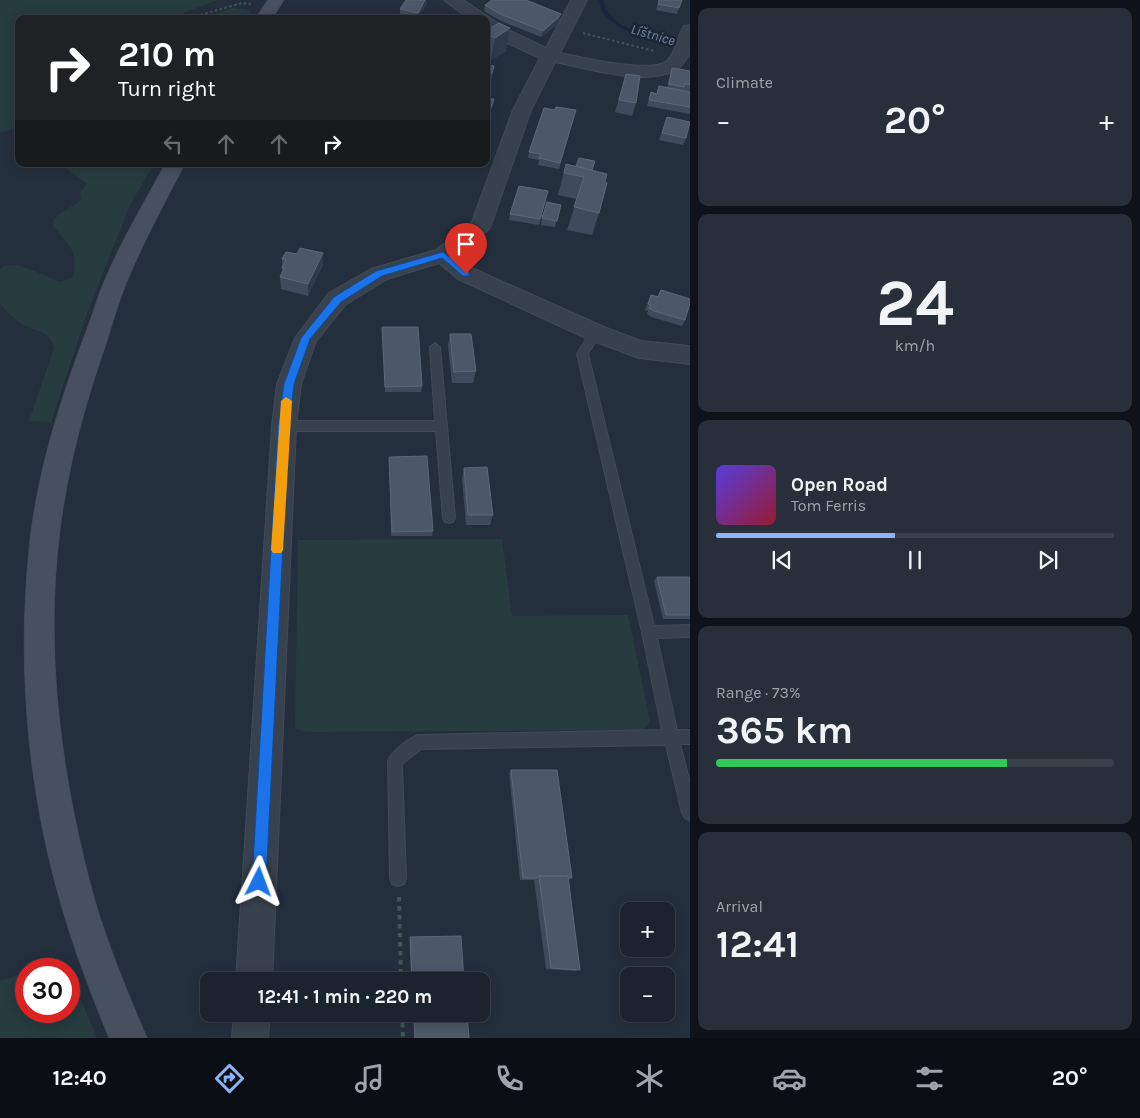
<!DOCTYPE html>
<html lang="en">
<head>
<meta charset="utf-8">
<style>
  body { margin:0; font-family:Karla,sans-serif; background:#282f3a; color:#f1f3f6; height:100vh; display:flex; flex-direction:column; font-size:19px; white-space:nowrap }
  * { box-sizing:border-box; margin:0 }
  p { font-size:16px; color:#a0a4aa }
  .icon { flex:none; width:28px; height:28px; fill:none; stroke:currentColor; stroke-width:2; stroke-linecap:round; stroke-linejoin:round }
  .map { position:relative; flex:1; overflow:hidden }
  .sheet { display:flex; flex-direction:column; gap:8px; padding:8px; background:#0f1319; width:450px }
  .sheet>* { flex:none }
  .hud { position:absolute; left:15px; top:15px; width:475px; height:152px; border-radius:10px; box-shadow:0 2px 12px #0003,0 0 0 1px #39404a; background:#202124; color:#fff; overflow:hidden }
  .controls { position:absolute; left:620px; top:902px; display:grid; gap:10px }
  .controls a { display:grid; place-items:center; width:55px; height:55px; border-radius:10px; background:#1b232e; box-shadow:0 2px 12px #0003,0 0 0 1px #39404a; font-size:25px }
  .speed { position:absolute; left:15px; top:958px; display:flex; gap:10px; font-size:25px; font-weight:700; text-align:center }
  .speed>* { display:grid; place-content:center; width:65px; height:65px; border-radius:50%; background:#1b232e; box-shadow:0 2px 12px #0003,0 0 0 1px #39404a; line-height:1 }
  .speed .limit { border:8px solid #d22; background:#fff; color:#111 }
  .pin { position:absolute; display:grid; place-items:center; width:42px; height:42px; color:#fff; margin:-51px -21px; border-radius:50% 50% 50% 0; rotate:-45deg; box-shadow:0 0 5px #0007 }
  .pin .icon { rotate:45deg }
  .me { position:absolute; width:55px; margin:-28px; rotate:3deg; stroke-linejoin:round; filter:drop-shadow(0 0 4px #0008) }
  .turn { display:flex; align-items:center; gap:18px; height:105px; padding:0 20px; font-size:22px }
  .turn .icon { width:65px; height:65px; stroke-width:2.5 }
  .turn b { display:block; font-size:35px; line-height:42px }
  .lanes { display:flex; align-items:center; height:48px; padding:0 20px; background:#0003; justify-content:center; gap:25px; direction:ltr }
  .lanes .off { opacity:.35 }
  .big { font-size:38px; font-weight:700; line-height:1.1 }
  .sheet .tile { flex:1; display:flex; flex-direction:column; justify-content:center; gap:8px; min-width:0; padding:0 18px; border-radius:10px; background:#282f3a }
  .sheet .dial { align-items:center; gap:0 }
  .dial b { font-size:65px; line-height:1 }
  .song { display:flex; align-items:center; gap:15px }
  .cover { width:60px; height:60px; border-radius:8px; background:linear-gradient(135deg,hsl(250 70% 55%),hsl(350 70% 35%)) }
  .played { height:5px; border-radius:2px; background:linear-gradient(90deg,#8ab4f8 45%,#39404a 45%) }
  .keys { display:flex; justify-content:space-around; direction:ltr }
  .heat { display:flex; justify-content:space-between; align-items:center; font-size:28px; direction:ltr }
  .charge { height:8px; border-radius:4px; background:linear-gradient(90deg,#34c759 73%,#39404a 0) }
  .trip { position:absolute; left:200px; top:972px; width:290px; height:50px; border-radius:10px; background:#1b232e; box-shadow:0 2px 12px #0003,0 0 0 1px #39404a; font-weight:700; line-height:50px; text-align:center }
  .tab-bar { display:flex; height:80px; justify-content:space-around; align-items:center; background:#0b0e12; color:#a0a4aa }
  .tab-bar .icon { width:35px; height:35px }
  .tab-bar .active { color:#8ab4f8 }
  .tab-bar b { font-size:22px; color:#f1f3f6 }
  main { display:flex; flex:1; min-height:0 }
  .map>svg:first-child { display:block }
  .green { fill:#263c3f }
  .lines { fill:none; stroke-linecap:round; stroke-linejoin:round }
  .stream { fill:#17263c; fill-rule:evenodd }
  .lane-casing { stroke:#414a57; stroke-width:2 }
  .street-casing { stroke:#414a57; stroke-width:2 }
  .secondary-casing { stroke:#414a57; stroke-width:1 }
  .path-far1 { stroke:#3f5557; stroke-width:2; stroke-dasharray:2.5 2.5; stroke-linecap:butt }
  .path { stroke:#3f5557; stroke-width:4; stroke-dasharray:4.5 4.5; stroke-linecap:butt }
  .lane { fill:#38414e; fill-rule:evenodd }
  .street { fill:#38414e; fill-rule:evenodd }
  .secondary { fill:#465061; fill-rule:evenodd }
  .wall { fill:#3f4b5c }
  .shaded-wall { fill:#2f3b4b }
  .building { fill:#4b5868; stroke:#5c6777 }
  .route { fill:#1a73e8; stroke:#114b97 }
  .slow { fill:#f59e0b }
  .labels { text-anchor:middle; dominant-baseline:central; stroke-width:5; stroke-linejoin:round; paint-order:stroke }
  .far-water-label { font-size:14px; font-style:italic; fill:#6d86a8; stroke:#1d2633 }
</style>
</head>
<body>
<main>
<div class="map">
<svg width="690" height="1038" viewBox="0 0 690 1038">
  <rect width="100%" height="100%" fill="#242f3e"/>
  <path class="green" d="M0,0H217L169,19H19V133L12,129L0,133Z
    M233,8L252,11L247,19H198Z
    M61,164H154L131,203L86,316L51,422L29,421L54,348C51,331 37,332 24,325C15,320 7,312 0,304V270C12,256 45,277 60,282L73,277C79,251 69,245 53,226V221C59,212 72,208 81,200L80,192L87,184Z
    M502,539L512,616L628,615L650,721L643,730L308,732L295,729L298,540Z
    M69,971L97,1038H0V981L26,972V1011H69Z"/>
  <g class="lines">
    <path class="stream" d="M599,0H603C604,3 605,8 607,11C621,34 666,39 690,44V46C665,41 616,36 602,11C601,8 600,3 599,0Z"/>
    <g class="lane-casing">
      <path id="lane" d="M596,329L601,333L588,354L654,626L690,625V637L657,638L677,730H690V744H680L690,783V821L685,818L682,813L666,745L421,749L402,764L406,878L404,884L398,886L392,884L390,878L388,761C392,751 408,739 418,735L662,730L642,632L577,354L592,330Z
        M435,343L440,347L455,518L453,522L449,523L445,522L443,518L436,431H284L280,429L278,426L280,423L284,421H435L430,347Z"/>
    </g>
    <g class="street-casing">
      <path id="street" d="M444,0H463L508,30L546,48L571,0H587L560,53C581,57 651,74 667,61C676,52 677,37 684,26L690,25V52C687,58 682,66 676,70C647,87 587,68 555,62L531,110L491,225L488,230L457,255L474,269L604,327L641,341L690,346V364L639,358L588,339L458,279L439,263L387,279L345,305L316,341L301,384L296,426L272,981H236L272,426L277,384L295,338L329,293L371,269L436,250L472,222L513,110L540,58L496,38L486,31V19H469Z
        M234,1014H270L268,1038H232Z"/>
    </g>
    <g class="secondary-casing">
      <path id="secondary" d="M268,0H284L272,19H255Z
        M165,164H185C165,202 145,239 128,279C119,300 113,322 106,344C85,404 68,466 60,530C44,653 62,782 95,901C109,948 128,993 147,1038H109C91,994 74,950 61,904C26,785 16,655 31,532C40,463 62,395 87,329C93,314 97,298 104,282C121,241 144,203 165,164Z"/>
    </g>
    <path class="path-far1" d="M186,19L242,3L251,4
      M583,33L654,51"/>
    <path class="path" d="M399,897L401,981
      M402,1014L403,1038"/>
    <use href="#lane" class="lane"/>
    <use href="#street" class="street"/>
    <use href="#secondary" class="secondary"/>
  </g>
  <path class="wall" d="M406,0H427V3L417,19L400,16V9Z
    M659,0H682L677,14L656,10Z
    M485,5L561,14L559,20L557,25L541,37L499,20L484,11Z
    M499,23L506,51L491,60L486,58V30Z
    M486,65L493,73L491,79L488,78L486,83Z
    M672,68L690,71V91H683L690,92V114L647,106L651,92L657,94L659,86L667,88L670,74Z
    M626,74L636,103L632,116L615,112Z
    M555,110H576L559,169L538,165L539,160L528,158L529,152Z
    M667,117L686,138L683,145L659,140Z
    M566,164L592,170L599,213L592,235L567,230L577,199L558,195Z
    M548,191L539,225L509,220L510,214Z
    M561,205L555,227L541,225L542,218Z
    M323,253V265L308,296L281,289L280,277L282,272V259L297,254Z
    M661,290L685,320L682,326L651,317L647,314L648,311L645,310L651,295L658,297Z
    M382,327L422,386L421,392H385Z
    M450,334L476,371L473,383H452L448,346Z
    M389,457L433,531L432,536H391Z
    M464,468L493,515L490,525H466L462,478Z
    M657,577H690V619H663L654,581Z
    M511,770L572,878L568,879L580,970L574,971L546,969L534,880H520L509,773Z
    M410,937L464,981H411L410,938Z
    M413,1014H467L469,1038H414Z"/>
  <path class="shaded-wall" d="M425,0H427V3L417,19L418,13Z
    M561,14L559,20L557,25L541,37L543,31Z
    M510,28L506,51L491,60L495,38Z
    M494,99L493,106L487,122L488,116Z
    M323,253V265L308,296V284Z"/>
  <path class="building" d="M406,0H425L418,13L400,9Z
    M492,0H526L561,14L558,18L543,31L500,14L485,5Z
    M659,0H682L679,8L658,4Z
    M499,23L510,28L495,38L486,34V30Z
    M486,65L494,66L492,73L489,72L486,79Z
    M672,68L690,71V85L685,84L684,87L669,84Z
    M626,74L640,76L636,103L619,100Z
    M659,86L690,92V107L649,100L651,92L657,94Z
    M486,98L494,99L488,116H486Z
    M556,107L576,110L560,163L539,158L541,154L529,152L544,108L555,110Z
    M667,117L690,122L686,138L662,133Z
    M579,158L595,161L592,170L576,166Z
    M566,164L607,174L605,182L607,183L599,213L574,207L584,177L564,173Z
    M519,186L548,191L540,219L510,214Z
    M547,202L561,205L557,221L542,218Z
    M300,248L323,253L308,284L280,277L284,268H282L286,259H282L286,252L297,254Z
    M661,290L690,299V303L685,320L654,311L649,308L651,305L648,304L651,295L658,297Z
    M382,327H418L422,386L385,387Z
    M450,334H471L476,371L454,372Z
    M427,456L433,531L392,532L389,457Z
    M487,467L493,515H468L464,468Z
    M657,577H690V615H666Z
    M511,770H557L572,878H568V876H539L537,878H523Z
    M539,876H568L580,970L551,968Z
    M461,936L464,981H412L410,937Z
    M414,1014H467L469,1038H415Z"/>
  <path class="route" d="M443,252L469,272V276H463L442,258L382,276L341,302L310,339L294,384L289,426L266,882L264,887L259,889L254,887L252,882L278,426L284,384L301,338L334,297L376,271Z"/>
  <path class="slow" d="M286,397L292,401L283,550L281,553H273L271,550L281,401Z"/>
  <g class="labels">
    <g class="far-water-label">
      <text transform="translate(653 35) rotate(16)">Líštnice</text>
    </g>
  </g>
</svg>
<div class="controls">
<a>+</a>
<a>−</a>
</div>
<div class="speed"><div class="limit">30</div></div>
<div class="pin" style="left:466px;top:274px;background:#d93025"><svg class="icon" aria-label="arrive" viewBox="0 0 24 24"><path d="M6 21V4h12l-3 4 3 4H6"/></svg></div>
<svg class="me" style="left:259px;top:882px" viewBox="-20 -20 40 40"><path d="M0-17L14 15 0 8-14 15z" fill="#1a73e8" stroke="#fff" stroke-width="4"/></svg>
<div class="trip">12:41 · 1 min · 220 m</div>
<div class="hud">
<div class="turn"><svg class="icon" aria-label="right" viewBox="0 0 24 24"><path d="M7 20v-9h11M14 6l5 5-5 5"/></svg><div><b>210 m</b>Turn right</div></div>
<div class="lanes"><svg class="icon off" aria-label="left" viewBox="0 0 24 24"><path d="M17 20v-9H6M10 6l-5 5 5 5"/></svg><svg class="icon off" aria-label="ahead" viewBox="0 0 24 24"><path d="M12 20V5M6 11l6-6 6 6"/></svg><svg class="icon off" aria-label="ahead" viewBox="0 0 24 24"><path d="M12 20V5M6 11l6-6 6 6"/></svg><svg class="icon" aria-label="right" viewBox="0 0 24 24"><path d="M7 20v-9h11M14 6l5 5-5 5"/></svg></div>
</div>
</div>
<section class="sheet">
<div class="tile"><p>Climate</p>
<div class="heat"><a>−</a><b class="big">20°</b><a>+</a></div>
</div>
<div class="tile dial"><b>24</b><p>km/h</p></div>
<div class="tile">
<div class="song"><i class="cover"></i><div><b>Open Road</b><p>Tom Ferris</p></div></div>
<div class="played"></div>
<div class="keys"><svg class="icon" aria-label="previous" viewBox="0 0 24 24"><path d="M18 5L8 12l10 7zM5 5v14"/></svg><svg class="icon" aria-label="pause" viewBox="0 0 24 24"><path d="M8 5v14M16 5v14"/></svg><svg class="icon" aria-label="next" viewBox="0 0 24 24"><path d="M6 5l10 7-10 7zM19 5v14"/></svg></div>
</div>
<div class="tile"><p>Range · 73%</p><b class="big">365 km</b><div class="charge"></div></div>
<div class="tile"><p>Arrival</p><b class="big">12:41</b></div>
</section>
</main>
<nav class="tab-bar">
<b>12:40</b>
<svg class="icon active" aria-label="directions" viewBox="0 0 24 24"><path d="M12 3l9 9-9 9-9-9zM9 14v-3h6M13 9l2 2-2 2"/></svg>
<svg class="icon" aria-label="music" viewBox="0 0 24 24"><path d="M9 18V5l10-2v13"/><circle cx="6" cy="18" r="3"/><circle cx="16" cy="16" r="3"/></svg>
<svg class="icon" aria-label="phone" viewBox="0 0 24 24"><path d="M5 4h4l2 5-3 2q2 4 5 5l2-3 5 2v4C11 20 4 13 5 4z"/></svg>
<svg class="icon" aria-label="climate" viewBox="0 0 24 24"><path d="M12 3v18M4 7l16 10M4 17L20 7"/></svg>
<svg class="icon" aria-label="car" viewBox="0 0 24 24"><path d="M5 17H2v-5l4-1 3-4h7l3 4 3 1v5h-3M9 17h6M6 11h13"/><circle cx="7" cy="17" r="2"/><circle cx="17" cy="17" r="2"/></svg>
<svg class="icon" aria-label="filters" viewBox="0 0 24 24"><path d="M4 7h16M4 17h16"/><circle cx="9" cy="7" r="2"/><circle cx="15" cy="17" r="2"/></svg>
<b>20°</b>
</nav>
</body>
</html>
